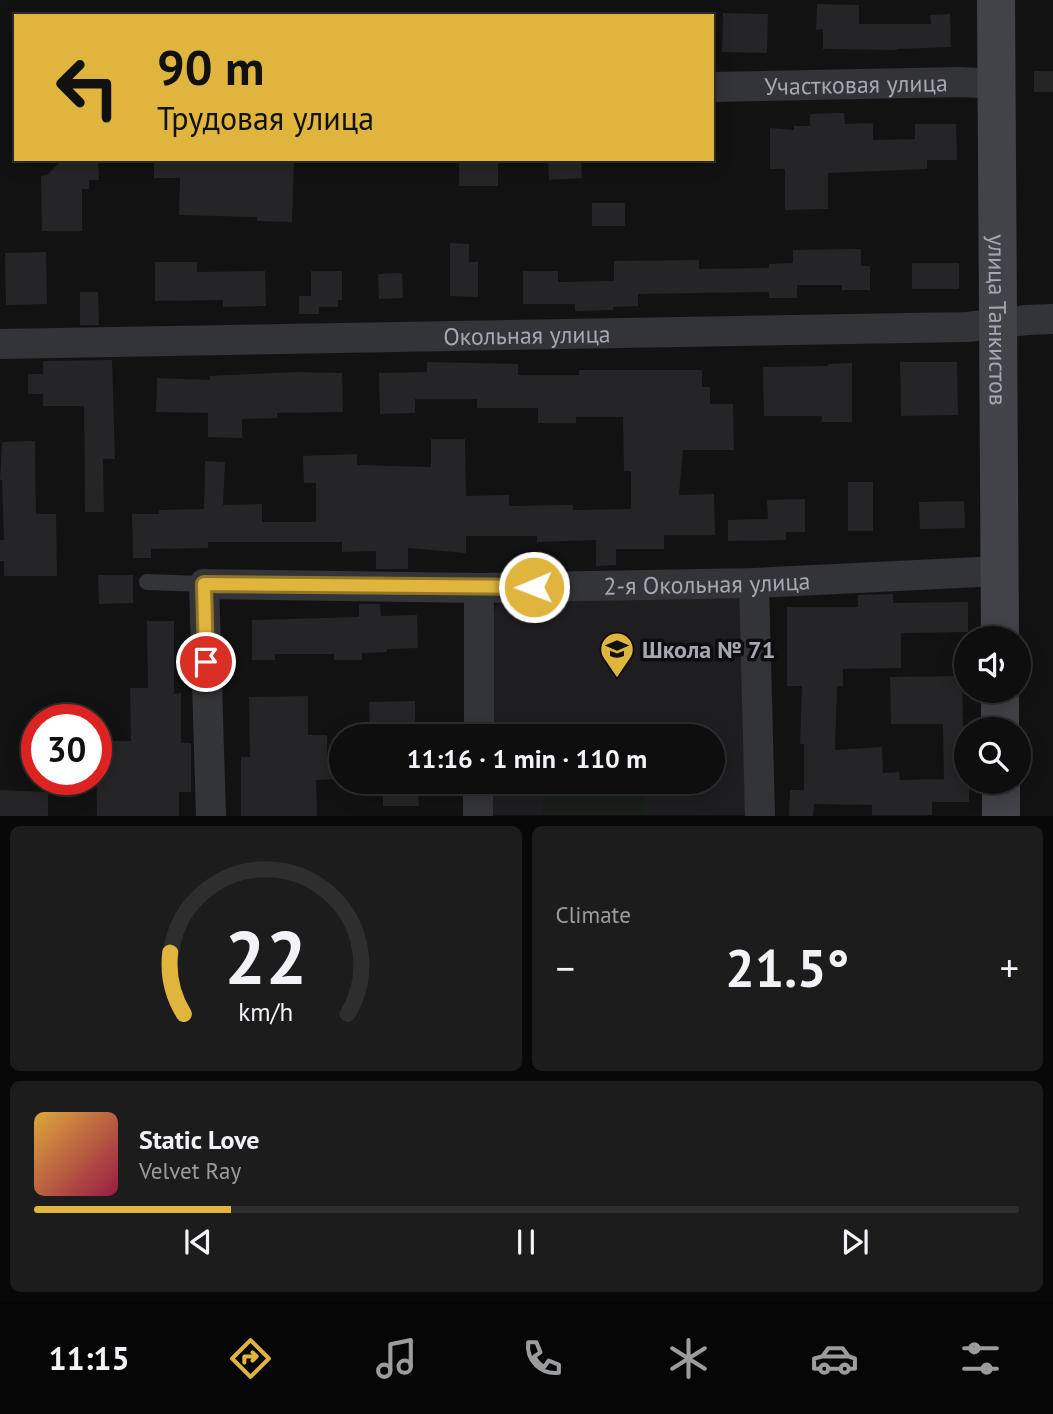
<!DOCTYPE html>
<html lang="en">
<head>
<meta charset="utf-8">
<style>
  body { margin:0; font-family:"PT Sans",sans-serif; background:#1c1c1c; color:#f1f3f6; height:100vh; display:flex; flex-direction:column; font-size:26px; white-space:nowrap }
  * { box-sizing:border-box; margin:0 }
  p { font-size:23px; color:#9b9c9e }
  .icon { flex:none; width:38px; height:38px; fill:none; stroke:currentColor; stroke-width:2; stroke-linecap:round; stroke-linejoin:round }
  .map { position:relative; height:816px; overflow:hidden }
  .sheet { display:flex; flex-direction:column; gap:10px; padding:10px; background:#080808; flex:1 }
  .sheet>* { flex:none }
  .top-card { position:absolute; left:14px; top:14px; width:700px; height:147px; border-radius:0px; box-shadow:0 4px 18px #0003,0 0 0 2px #2e2e2e; background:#dfb53e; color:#111; overflow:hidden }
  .buttons { position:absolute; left:954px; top:626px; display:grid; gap:14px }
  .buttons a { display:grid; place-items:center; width:77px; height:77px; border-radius:50%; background:#0e0e0e; box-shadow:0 4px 18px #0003,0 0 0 2px #2e2e2e; font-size:35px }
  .speed { position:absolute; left:21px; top:704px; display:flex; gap:14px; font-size:35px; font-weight:700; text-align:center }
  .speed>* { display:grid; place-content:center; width:91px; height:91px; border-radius:50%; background:#0e0e0e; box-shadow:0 4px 18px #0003,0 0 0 2px #2e2e2e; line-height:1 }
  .speed .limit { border:10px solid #d22; background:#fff; color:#111 }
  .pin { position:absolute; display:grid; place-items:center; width:60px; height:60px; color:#fff; margin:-30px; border:4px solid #fff; border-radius:50%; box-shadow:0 2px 7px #0007 }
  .me { position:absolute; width:77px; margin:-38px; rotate:269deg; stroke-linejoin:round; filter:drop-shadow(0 0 5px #0008) }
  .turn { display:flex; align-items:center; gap:24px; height:147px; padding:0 28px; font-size:32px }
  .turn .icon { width:91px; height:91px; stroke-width:2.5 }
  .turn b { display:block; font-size:49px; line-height:60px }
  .big { font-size:52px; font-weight:700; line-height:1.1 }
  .sheet .tile { flex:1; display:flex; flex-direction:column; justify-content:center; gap:10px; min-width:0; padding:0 24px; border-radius:10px; background:#1c1c1c }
  .sheet .dial { align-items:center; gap:0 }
  .dial svg { height:182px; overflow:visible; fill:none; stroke:#2e2e2e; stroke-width:7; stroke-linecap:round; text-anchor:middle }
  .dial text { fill:#f1f3f6; stroke:none }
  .song { display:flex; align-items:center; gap:21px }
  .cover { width:84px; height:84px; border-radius:10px; background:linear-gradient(135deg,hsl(40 70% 55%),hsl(340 70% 35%)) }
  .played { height:7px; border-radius:4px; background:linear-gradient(90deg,#dfb53e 20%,#2e2e2e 20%) }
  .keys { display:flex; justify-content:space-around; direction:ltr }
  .heat { display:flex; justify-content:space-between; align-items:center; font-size:38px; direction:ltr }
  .sheet .tiles { flex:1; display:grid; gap:10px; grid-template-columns:1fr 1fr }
  .tile:last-child { grid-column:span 2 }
  .trip { position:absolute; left:329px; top:724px; width:396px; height:70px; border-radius:35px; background:#0e0e0e; box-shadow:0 4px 18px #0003,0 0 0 2px #2e2e2e; font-weight:700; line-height:70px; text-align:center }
  .menu { display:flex; height:112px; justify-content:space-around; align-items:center; background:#060606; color:#9b9c9e }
  .menu .icon { width:49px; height:49px }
  .menu .selected { color:#dfb53e }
  .menu b { font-size:32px; color:#f1f3f6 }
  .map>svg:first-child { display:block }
  .built { fill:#1e1e20 }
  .green { fill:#191e1a }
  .building { fill:#252527 }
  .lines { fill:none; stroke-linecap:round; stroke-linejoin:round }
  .service { stroke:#333438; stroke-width:16 }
  .minor { stroke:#333438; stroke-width:30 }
  .secondary { stroke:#424348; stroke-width:38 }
  .route-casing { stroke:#917628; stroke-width:18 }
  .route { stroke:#dfb53e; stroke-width:12 }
  .labels { text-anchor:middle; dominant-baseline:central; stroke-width:7; stroke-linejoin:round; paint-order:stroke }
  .street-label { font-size:24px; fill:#a5a8b2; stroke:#0d0d0e }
  .poi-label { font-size:24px; font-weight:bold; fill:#a5a8b2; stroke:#0d0d0e; text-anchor:start }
</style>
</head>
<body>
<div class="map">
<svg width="1053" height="816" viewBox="0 0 1053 816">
  <rect width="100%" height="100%" fill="#121213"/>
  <path class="built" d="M739,598L744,617L751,815H488V782H712V737H488L487,622L499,602Z"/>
  <path class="green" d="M544,782H644L643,815H543Z"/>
  <path class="building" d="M817,4L859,5V24H931L930,15L950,14L951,47L897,49V50L823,49V29L816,30Z
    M723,13L768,14L767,53L722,52Z
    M1034,71H1053V92H1034Z
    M844,113L845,124L873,123V140L915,139V124H956L957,160H927V169L828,173V209L785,210V169H770V128L794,130V126H810V114Z
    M63,159H98L99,180H89V189H82V231H42L41,176L47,175Z
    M154,159H294L292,222L257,221V217L179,215L180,178H154Z
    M459,159H498V186H459Z
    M548,159H581L582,178L549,180Z
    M592,203H625V226H592Z
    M450,243L469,244V262H478V297L450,296Z
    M861,249V266H870V290H842V285H797V298H769V292L638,294V306L613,307V310L575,311V304H523V271H558V282L614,281V261L699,260V269L769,268V264L793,263V250Z
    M46,252L47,304L6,305L5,253Z
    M155,262H197V272L265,271L266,306L223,307V300L155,301Z
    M912,263H959V289H912Z
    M311,271H342V300H338V307H319V314H299V296H311Z
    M402,273L403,298L379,299L378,274Z
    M80,292H98L99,325H80Z
    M112,360L115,459H103L104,512H85L84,406H43V394H28V374H43V361Z
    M427,362L518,364V375H579V370H702V387H710V404H733L734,450H683L679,495L714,494L715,535H664V549H616V565L596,566V540L537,542V536H466V553L408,548V569H376V551L342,552V542H208V548L151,549V558H133L132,514H159V510L204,509L205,461L225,462L223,505L262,504V522H316V483H304L303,456L357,454V465L431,467V439H465L466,496L509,495V506L573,505V510L631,509V471H624L623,417H576V423H538V408H477V399H415V413L380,414L379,373L427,372Z
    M900,362H957L958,415L901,416Z
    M852,363V422H822V416H764L763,367L828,366V364Z
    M296,372L342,373L343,412L277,413V418L242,419V438L208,437V413L156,412L157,378L210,380V376Z
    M35,441L36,514H56L57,576H4V561H0V540H4L2,480H0L2,442Z
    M848,482H873V531H848Z
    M805,499V532H786V540L728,541V520L768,519L767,500Z
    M964,501L965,528L920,529L919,502Z
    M98,575H133V603L99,604Z
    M893,594V603L968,602V632L901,633V668L843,669V686H837L835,750L882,747L883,773L899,772L900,780L944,779L943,724H891L890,677L962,676L963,726H966V782H969V802H932V815H872V805L814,804L813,816H789L790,790H804V744H800L802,686H787V607H858V595Z
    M359,604H380L381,616L417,615L418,648L387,649V652L362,653V660H334V654H275V660H252V620L359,617Z
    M147,621H174V694L181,693V743H191V792H179V816H97L96,741H131L130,688H148Z
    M308,696V735H327V759H341V779L316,780L317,816H241V757H250L249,697Z
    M415,701V737H370L369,702Z
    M383,782H418L419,806H383Z
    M0,790L48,792V816H0Z"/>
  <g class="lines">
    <path class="service" d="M147,582L204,584"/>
    <g class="minor">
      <path id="s1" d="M712,87L960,82L997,84"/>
      <path id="s2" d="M0,344L967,327L1027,320L1053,319"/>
      <path d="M754,583L760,816"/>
      <path d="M479,737V588"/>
      <path id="s3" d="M211,816L204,584L479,588L754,583L999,571"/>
      <path d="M478,816V782"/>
    </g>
    <g class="secondary">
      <path id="s4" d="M996,0L1000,639"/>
      <path d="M1000,691V730"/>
      <path d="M1001,782V816"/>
    </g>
  </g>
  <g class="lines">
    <g class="route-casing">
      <path id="route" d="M206,662L204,584L534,587"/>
    </g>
    <use href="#route" class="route"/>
  </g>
  <defs>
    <g id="school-pin" transform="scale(1.75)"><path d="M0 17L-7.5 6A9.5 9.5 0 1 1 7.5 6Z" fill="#dfb53e" stroke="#0d0d0e"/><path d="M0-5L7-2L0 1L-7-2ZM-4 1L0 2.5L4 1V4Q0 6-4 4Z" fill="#111"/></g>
  </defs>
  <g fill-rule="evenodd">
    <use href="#school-pin" x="617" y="649"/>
  </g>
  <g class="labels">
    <g class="street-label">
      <text stroke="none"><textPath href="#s1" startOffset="144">Участковая улица</textPath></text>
      <text stroke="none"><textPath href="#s4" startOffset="320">улица Танкистов</textPath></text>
      <text stroke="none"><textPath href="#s2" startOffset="527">Окольная улица</textPath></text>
      <text stroke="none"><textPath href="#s3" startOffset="735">2-я Окольная улица</textPath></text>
    </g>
    <g class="poi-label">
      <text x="642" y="649">Школа № 71</text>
    </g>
  </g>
</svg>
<div class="buttons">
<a><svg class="icon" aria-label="sound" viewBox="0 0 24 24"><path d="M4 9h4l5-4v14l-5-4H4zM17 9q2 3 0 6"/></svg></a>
<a><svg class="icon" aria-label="search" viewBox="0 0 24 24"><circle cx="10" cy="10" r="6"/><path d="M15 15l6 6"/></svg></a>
</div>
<div class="speed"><div class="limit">30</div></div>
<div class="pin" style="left:206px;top:662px;background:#d93025"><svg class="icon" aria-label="arrive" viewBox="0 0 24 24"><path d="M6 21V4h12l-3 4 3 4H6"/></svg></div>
<svg class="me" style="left:534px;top:587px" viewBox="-20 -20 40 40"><circle r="17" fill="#dfb53e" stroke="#fff" stroke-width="3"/><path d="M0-11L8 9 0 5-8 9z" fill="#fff"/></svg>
<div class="trip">11:16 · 1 min · 110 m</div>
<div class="top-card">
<div class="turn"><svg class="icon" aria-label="left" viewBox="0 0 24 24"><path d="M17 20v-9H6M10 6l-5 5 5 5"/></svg><div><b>90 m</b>Трудовая улица</div></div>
</div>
</div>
<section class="sheet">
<div class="tiles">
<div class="tile dial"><svg viewBox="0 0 100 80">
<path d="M14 69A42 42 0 1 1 86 69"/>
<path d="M14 69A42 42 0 0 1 8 42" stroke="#dfb53e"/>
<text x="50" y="56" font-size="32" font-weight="700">22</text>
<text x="50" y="72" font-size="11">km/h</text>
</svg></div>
<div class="tile"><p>Climate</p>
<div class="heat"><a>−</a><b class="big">21.5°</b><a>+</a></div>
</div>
<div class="tile">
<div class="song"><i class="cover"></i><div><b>Static Love</b><p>Velvet Ray</p></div></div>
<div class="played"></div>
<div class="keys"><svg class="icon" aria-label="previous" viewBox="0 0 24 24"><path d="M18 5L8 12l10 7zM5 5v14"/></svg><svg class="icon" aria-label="pause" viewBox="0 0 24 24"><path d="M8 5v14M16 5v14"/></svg><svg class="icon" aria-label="next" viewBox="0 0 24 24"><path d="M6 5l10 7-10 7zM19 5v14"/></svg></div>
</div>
</div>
</section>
<nav class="menu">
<b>11:15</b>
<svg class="icon selected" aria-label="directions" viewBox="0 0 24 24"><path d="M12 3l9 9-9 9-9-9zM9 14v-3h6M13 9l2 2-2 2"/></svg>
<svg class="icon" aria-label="music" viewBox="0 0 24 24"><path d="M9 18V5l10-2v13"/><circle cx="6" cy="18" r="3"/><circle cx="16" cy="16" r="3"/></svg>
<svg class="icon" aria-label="phone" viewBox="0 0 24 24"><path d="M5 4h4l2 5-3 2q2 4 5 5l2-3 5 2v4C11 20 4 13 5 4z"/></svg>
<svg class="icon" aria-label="climate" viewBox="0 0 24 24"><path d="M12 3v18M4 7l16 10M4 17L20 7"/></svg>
<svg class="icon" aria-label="car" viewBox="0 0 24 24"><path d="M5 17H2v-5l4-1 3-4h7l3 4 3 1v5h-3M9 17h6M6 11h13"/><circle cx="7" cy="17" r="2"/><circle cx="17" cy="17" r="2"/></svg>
<svg class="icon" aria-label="filters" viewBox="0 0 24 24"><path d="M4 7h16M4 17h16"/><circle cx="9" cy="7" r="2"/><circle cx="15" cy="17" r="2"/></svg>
</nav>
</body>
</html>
